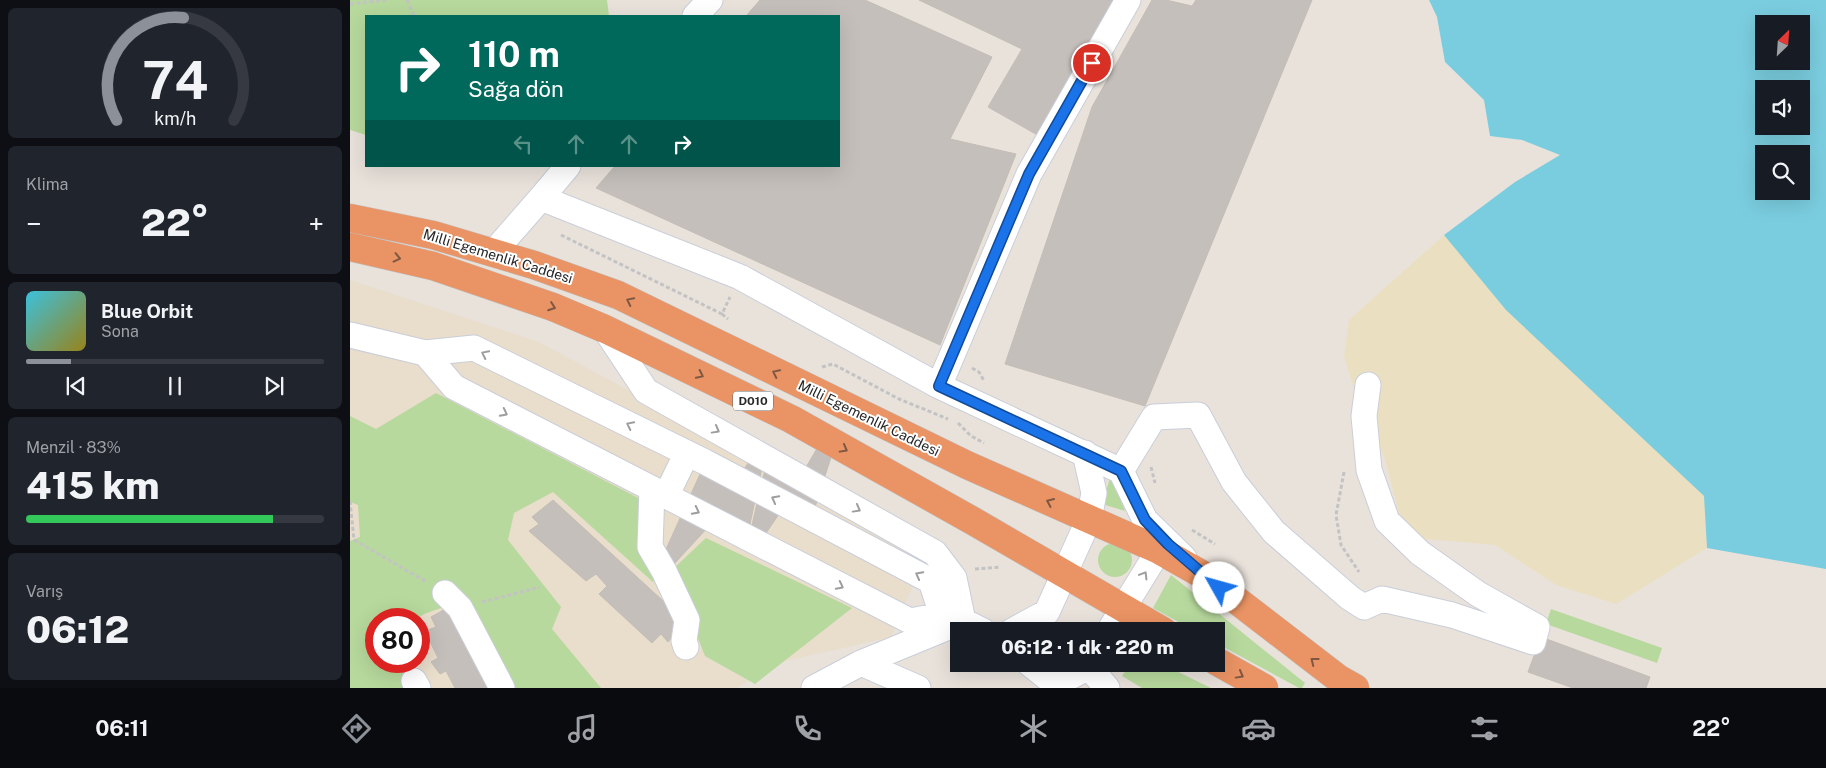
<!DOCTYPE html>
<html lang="tr">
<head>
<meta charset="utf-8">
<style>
  body { margin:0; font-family:"Public Sans",sans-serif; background:#20242c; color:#f1f3f6; height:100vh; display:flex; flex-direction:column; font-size:19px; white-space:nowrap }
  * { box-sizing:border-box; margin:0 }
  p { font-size:16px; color:#9ea1a6 }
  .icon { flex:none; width:28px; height:28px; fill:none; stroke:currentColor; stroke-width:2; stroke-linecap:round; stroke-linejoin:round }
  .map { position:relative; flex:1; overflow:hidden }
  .side { display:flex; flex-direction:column; gap:8px; padding:8px; background:#0d0f14; width:350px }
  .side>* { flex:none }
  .hud { position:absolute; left:15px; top:15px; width:475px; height:152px; border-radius:0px; box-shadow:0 5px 20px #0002; background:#00695c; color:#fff; overflow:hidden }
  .needle { width:32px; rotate:25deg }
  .controls { position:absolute; left:1405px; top:15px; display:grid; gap:10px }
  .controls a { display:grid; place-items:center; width:55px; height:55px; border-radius:0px; background:#171b24; box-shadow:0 5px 20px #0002; font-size:25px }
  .speed { position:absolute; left:15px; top:608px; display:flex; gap:10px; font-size:25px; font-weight:700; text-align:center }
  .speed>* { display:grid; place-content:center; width:65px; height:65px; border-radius:50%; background:#171b24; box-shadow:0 5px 20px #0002; line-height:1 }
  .speed .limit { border:8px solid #d22; background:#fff; color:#111 }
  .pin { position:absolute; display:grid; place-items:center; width:42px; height:42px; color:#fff; margin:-21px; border:2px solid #fff; border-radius:50%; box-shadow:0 1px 5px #0007 }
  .me { position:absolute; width:55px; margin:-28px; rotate:308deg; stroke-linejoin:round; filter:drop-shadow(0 0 4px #0008) }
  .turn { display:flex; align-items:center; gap:18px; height:105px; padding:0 20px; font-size:22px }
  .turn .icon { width:65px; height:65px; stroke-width:2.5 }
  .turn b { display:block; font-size:35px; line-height:42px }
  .lanes { display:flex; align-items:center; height:48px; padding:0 20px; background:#0003; justify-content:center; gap:25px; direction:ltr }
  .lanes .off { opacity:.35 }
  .big { font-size:38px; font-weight:800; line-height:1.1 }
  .side .tile { flex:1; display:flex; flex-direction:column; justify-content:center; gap:8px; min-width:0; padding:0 18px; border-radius:8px; background:#20242c }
  .side .dial { align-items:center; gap:0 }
  .dial svg { height:130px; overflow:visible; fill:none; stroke:#363941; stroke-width:7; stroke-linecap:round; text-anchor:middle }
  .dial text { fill:#f1f3f6; stroke:none }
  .song { display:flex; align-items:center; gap:15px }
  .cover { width:60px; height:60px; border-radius:8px; background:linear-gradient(135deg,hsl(190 70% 55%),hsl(50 70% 35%)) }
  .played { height:5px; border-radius:2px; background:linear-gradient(90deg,#8c9099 15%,#363941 15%) }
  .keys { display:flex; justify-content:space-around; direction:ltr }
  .heat { display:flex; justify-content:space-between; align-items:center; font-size:28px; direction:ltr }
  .charge { height:8px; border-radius:4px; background:linear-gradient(90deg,#34c759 83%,#363941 0) }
  .trip { position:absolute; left:600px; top:622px; width:275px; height:50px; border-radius:0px; background:#171b24; box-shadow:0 5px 20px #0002; font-weight:800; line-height:50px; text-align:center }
  .tab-bar { display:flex; height:80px; justify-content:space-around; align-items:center; background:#090b0e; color:#9ea1a6 }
  .tab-bar .icon { width:35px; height:35px }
  .tab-bar .on { color:#8c9099 }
  .tab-bar b { font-size:22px; color:#f1f3f6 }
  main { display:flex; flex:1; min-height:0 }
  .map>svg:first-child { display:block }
  .education { fill:#e9ddcc; fill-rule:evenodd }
  .green { fill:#b7d99d }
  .sand { fill:#eae0c1 }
  .water { fill:#7acddf; fill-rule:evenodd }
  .building { fill:#c4bfbb; stroke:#c3bdb5 }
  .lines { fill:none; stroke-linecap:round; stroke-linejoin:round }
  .minor-casing { stroke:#caced8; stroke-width:27 }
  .highway-casing { stroke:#c3c3c3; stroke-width:29 }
  .path { stroke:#c3c3c3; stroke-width:3; stroke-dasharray:4 2.5; stroke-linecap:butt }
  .minor { stroke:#fff; stroke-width:25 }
  .highway { stroke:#ea9364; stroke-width:28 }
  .oneway { stroke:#7f5843 }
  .oneway2 { stroke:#9e9e9e }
  .route-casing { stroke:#114b97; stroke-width:12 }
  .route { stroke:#1a73e8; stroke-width:9 }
  .labels { text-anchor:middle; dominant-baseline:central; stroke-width:4; stroke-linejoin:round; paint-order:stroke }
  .shield { fill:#fff; stroke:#686868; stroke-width:1 }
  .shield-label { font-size:12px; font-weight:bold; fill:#282828 }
  .street-label { font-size:14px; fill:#282828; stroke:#fff }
</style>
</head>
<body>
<main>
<section class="side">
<div class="tile dial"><svg viewBox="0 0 100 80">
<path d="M14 69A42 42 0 1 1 86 69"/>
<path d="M14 69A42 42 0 0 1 55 6" stroke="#8c9099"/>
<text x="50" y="56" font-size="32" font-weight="700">74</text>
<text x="50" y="72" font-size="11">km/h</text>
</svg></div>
<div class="tile"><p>Klima</p>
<div class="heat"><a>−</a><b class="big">22°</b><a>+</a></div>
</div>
<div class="tile">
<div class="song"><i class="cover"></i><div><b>Blue Orbit</b><p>Sona</p></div></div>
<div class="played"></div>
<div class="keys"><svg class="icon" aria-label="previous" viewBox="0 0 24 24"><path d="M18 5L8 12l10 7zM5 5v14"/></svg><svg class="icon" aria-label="pause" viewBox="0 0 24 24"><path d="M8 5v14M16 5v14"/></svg><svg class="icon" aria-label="next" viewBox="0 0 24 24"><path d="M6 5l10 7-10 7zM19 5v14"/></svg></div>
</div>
<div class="tile"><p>Menzil · 83%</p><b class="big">415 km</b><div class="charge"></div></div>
<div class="tile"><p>Varış</p><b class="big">06:12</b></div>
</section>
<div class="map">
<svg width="1476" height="688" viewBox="0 0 1476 688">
  <rect width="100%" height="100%" fill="#e9e2db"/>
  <path class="education" d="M0,280L189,342L413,463L580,546L541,637L427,663L387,688H0ZM26,619H69V661H26Z"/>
  <path class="green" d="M0,0H257L259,16H16V135L0,130Z
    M86,393L296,502L311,572L303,582L203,492L164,513L158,540L211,607L202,629L251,688H163L114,600L74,614L67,619H26V661H51L64,688H0V541L10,537L8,505L0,502V416L26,429Z
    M761,475L775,511L752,504Z
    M356,538L502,608L405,684L355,656L337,610L323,569Z
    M748 560a17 17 0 1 1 34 0a17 17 0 1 1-34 0Z
    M821,575L955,683L952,688H949L866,643V631H845L803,608Z
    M1201,609L1312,648L1307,663L1196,624Z
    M780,664H812L861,688H792L772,676Z"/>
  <path class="sand" d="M1094,235L1355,496L1357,548L1266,604L1206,585L1145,545L1055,537L1035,459L1010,409L994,356L999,320Z"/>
  <path class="water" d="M1079,0H1476V569L1357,548L1354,496L1156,310L1094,235L1165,182L1210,155L1172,140L1140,136L1134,100L1095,62L1087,17ZM1414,24H1451V61H1414ZM1414,89H1451V126H1414ZM1414,154H1451V191H1414Z"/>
  <path class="building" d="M410,0H515L642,57L600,139L666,154L590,345L246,188L265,166H489V16H396Z
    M569,0H764L691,137L638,107L672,49Z
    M802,0H816L842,6L846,0H962L795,406L655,364L742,107Z
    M469,445L483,451L460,523L429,514L410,542L399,538L417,461L451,476Z
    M401,459L413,463L397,538L360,525L325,563L313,556L351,472L382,486Z
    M203,500L335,621L318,642L311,634L302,643L249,594L257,586L246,574L236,581L179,531L189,524L182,517Z
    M99,607L147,688H105L96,671L90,674L81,662L88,658L75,631L86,627L81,617Z
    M1191,637L1300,677L1296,688H1223L1178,672Z"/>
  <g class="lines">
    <g class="minor-casing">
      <path id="minor" d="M778,0L679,174L589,386L771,471L795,520L834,558
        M345,16L360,0
        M218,166L191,198L390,277L589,386
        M143,253L191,198
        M0,335L75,353L124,348L355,462L581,581L592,615
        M75,353L104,387L560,621L592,615L613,621L604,578L585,553L296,391L255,329
        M771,471L804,417L848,415L884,482L924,532L1000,598L1014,607L1032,599L1102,615L1183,642L1187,627L1128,594L1070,553L1037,521L1019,470L1014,416L1018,385
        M302,489L300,547L314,571L337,620L334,641L336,647
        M316,496L337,453
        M95,593L110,608L152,688
        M662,631L697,612L739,519L744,493L735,453
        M759,631L809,550L801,532
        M511,663L568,688
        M680,664L705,684C717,678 730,674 738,664
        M736,664L757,688
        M64,681L68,688
        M464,688L511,663L613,621L633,631"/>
    </g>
    <g class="highway-casing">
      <path id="highway" d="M0,218L83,235L184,265L268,295L617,465L809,550L855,576L989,679L1005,688
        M0,247L83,266L203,307L255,329L441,419L623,521L813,631
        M866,661L914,688"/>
    </g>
    <path class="path" d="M57,0L64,16
      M0,4L36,0
      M211,235L372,314L380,297
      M372,314L378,319
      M472,367L483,364L549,399L598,419
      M622,368L629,372L634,381
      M608,423L621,436L634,443
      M801,467L805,483
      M994,472L986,515L991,545L1009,572
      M0,501L4,540
      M842,530L865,544
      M4,540L75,581
      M625,569L651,567
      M132,602L190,587"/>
    <use href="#minor" class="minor"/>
    <use href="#highway" class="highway"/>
  </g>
  <defs><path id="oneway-chevron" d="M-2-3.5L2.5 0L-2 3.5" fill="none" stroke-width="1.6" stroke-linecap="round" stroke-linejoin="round" transform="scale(1.25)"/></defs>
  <g class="oneway">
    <use href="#oneway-chevron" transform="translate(47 258) rotate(13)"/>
    <use href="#oneway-chevron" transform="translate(280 301) rotate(-154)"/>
    <use href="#oneway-chevron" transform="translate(202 307) rotate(20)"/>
    <use href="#oneway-chevron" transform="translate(426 373) rotate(-154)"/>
    <use href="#oneway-chevron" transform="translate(350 375) rotate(26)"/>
    <use href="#oneway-chevron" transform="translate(494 449) rotate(29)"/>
    <use href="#oneway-chevron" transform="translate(700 502) rotate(-156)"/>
    <use href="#oneway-chevron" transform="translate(964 661) rotate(-142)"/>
    <use href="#oneway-chevron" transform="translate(890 675) rotate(29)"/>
  </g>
  <g class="oneway2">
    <use href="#oneway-chevron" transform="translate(135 354) rotate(-154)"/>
    <use href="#oneway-chevron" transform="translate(154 413) rotate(27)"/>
    <use href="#oneway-chevron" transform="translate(280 425) rotate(-154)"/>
    <use href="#oneway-chevron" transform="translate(366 430) rotate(29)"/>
    <use href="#oneway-chevron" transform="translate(425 499) rotate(-152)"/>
    <use href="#oneway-chevron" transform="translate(507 509) rotate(29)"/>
    <use href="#oneway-chevron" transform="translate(346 511) rotate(27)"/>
    <use href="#oneway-chevron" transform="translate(569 575) rotate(-152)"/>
    <use href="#oneway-chevron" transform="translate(794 575) rotate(-59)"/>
    <use href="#oneway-chevron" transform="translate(490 586) rotate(27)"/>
  </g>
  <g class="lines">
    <g class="route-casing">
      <path id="route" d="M742,63L679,174L589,386L771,471L795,520L818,544L869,588"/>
    </g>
    <use href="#route" class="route"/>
  </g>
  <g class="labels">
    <rect class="shield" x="383" y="391.5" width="40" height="19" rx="4"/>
    <g class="shield-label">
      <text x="403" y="401">D010</text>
    </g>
    <g class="street-label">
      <text transform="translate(148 256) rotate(17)">Milli Egemenlik Caddesi</text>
      <text transform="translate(519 418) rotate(26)">Milli Egemenlik Caddesi</text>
    </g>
  </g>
</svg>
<div class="controls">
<a><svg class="needle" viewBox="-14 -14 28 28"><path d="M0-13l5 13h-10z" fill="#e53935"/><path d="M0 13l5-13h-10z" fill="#9ea1a6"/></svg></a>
<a><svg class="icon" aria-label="sound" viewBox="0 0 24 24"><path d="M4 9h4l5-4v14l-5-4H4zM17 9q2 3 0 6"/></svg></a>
<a><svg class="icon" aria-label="search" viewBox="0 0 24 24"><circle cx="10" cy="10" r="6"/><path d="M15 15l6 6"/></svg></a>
</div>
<div class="speed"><div class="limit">80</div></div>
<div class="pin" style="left:742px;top:63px;background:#d93025"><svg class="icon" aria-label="arrive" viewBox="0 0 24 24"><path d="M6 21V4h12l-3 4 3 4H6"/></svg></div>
<svg class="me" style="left:869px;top:588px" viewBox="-20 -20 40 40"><circle r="19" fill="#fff"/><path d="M0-13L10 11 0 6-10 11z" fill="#1a73e8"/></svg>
<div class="trip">06:12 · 1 dk · 220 m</div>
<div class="hud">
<div class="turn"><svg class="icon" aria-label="right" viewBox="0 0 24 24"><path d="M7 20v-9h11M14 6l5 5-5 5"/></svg><div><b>110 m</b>Sağa dön</div></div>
<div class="lanes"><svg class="icon off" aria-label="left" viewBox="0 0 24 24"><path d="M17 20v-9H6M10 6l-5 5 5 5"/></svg><svg class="icon off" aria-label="ahead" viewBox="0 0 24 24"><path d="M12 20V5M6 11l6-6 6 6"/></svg><svg class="icon off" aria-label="ahead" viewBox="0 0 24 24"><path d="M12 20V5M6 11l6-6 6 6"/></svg><svg class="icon" aria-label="right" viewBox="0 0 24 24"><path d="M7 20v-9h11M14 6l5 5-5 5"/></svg></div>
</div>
</div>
</main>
<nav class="tab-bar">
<b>06:11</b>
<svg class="icon on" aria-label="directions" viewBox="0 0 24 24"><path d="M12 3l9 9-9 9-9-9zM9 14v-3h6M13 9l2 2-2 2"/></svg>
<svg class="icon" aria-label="music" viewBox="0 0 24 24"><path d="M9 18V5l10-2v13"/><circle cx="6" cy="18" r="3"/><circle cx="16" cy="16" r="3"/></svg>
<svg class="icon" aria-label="phone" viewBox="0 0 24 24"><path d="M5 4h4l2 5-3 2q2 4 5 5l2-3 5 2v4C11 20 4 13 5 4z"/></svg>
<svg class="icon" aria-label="climate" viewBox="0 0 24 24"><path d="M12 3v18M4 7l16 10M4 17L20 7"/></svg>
<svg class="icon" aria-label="car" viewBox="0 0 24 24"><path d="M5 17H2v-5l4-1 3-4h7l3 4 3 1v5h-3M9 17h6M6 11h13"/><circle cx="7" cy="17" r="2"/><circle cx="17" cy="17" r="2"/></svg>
<svg class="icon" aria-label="filters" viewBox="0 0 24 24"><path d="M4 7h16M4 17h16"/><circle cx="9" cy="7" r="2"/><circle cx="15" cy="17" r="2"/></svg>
<b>22°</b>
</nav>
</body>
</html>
